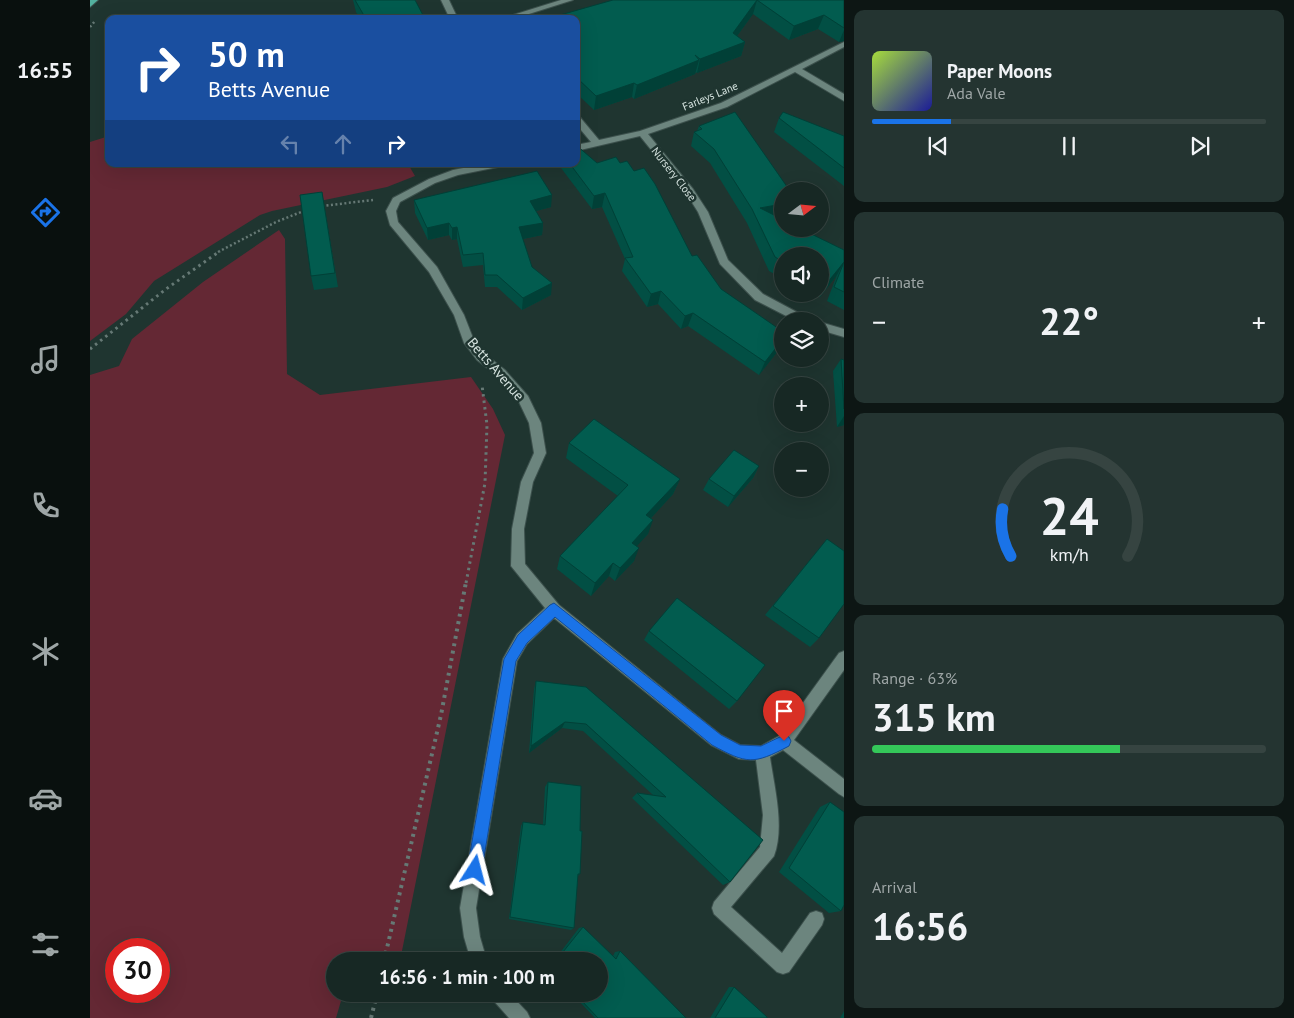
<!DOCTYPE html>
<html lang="en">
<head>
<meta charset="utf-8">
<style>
  body { margin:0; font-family:"PT Sans",sans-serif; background:#243431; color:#f1f3f6; height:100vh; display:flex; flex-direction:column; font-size:19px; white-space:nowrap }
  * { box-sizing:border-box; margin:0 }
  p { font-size:16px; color:#9ea6a6 }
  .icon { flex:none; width:28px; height:28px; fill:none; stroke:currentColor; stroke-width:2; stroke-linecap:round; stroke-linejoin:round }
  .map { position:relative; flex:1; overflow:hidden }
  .sheet { display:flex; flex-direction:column; gap:10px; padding:10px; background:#0d1614; width:450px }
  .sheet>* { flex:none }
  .guide { position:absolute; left:15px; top:15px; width:475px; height:152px; border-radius:10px; box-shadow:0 5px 20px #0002,0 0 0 1px #364441; background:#1a4fa0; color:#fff; overflow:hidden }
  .needle { width:32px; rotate:74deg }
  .controls { position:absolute; left:684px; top:182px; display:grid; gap:10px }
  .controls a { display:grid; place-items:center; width:55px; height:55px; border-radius:50%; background:#172824; box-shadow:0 5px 20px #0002,0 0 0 1px #364441; font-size:25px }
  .speed { position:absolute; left:15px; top:938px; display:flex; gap:10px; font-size:25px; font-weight:700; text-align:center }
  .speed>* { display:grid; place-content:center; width:65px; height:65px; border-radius:50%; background:#172824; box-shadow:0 5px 20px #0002,0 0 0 1px #364441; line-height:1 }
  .speed .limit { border:8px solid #d22; background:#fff; color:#111 }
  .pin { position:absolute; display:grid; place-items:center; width:42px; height:42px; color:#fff; margin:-51px -21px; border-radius:50% 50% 50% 0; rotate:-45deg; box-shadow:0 0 5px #0007 }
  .pin .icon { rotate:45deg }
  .me { position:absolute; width:55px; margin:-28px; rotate:9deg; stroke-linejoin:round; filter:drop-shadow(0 0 4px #0008) }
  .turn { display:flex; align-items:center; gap:18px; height:105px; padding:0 20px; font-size:22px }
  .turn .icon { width:65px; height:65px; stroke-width:2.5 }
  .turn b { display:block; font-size:35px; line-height:42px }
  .lanes { display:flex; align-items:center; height:48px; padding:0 20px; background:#0003; justify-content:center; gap:25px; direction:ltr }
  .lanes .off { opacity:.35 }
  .big { font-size:38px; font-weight:700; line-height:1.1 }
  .sheet .tile { flex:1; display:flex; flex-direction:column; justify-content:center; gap:8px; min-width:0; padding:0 18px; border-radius:10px; background:#243431 }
  .sheet .dial { align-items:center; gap:0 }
  .dial svg { height:130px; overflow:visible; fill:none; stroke:#364441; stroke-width:7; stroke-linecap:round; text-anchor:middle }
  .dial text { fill:#f1f3f6; stroke:none }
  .song { display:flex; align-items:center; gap:15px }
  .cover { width:60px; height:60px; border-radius:8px; background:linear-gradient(135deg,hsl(80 70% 55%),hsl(240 70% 35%)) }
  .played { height:5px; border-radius:2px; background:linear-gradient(90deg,#1a73e8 20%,#364441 20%) }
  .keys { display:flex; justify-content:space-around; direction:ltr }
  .heat { display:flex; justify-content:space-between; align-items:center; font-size:28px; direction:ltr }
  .charge { height:8px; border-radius:4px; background:linear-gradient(90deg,#34c759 63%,#364441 0) }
  .trip { position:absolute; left:236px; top:952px; width:282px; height:50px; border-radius:25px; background:#172824; box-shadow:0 5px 20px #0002,0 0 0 1px #364441; font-weight:700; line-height:50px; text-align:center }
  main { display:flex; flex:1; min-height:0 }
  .dock { display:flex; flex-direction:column; width:90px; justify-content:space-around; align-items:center; background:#09100e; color:#9ea6a6 }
  .dock .icon { width:35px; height:35px }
  .dock .selected { color:#1a73e8 }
  .dock b { font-size:22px; color:#f1f3f6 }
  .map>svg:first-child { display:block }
  .green { fill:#642834; fill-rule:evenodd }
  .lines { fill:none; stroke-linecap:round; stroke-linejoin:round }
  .minor-casing { stroke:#3c504c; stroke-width:2 }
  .major-casing { stroke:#3c504c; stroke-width:2 }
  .path-far2 { stroke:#667975; stroke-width:2.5; stroke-dasharray:2 2.5; stroke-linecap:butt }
  .path-far1 { stroke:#667975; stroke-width:3; stroke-dasharray:2.5 4; stroke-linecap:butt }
  .path { stroke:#667975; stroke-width:4; stroke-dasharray:3 4.5; stroke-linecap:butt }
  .minor { fill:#6c857e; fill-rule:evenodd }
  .major { fill:#53b19f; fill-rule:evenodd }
  .wall { fill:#024f44 }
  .shaded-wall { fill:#014037 }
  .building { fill:#025c4f; stroke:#014037 }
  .route { fill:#1a73e8; stroke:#114b97 }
  .labels { text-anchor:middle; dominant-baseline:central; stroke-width:5; stroke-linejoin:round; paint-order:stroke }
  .far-street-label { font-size:11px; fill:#d5e3df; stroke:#1f3530 }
  .street-label { font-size:14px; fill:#d5e3df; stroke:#1f3530 }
</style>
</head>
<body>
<main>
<nav class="dock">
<b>16:55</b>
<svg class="icon selected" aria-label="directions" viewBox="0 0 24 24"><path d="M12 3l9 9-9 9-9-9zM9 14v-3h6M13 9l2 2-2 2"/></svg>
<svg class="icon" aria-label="music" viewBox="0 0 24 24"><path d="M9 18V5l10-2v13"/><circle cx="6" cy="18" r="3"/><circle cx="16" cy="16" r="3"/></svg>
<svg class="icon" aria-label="phone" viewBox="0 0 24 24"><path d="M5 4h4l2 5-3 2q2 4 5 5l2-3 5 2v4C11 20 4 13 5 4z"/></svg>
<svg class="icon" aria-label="climate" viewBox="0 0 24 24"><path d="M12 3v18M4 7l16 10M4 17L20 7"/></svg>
<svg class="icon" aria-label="car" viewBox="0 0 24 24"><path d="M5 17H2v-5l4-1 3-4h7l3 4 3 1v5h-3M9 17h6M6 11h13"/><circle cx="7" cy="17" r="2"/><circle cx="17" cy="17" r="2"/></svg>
<svg class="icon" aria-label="filters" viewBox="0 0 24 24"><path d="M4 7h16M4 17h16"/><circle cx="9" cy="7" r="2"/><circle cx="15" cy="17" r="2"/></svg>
</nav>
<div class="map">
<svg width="754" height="1018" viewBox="0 0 754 1018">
  <rect width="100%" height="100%" fill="#1f3530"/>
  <path class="green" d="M19,136V164H318L325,176L297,187L182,211L170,215L64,281L36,314L0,341V142Z
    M189,230L195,239L197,374L230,395L381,377L403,409L415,435L310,961H245V994H253L246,1018H0V375L29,366L42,339L113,282ZM26,949H69V991H26Z"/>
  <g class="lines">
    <g class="minor-casing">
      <path id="minor" d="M351,0H359L368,19H360Z
        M471,0H483L423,19H410Z
        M754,42V47L712,69L754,94V101L705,72L637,107L558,134L603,189L618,212L638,260L673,294L718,318L719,321H706L665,300L630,264L608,212L596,193L550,136L486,151V145L501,142L486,124V115L489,116L509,140L550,131L631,103Z
        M394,164H413L408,167L368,175L345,183L310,202L306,211L308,222L347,267L374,315L383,338L395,354L415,370L438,396L451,423L456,453L443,482L434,529L435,564L469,605L631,735L650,745L671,746L689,736L749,653L754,651V670L704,740L754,779V797L749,794L693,750L680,757C684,786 695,827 684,856L641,907L692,953L720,913L726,911L732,913L734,919L732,925L699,972L693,974L687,972L624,914L622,908L624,902L670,847L673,815L666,760L649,759L621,745L464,618L437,644L427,661L386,908L390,937L397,961H381L374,937L370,908L413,659L427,634L455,608L421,566L422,529L431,482L444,453L439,423L429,402L407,376L387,360L374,343L364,315L339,272L300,225L296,211L303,198L339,179L363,170Z
        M730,322L754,329V337L730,330Z
        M401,994H420L437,1012L440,1018H419L403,1000Z"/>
    </g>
    <g class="major-casing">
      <path id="major" d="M0,0H8L0,7Z"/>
    </g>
    <path class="path-far2" d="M0,27L5,21
      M232,206L283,200
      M128,252L186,222L216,210"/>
    <path class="path-far1" d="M0,349L76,289L130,251
      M376,583L395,483L397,425L392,385"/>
    <path class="path" d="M294,961L351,715L376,582
      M281,1018L287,994"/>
    <use href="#minor" class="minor"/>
    <use href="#major" class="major"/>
  </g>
  <path class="wall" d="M263,0H325L335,19H270L266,12Z
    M523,0H754V41L749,42L728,29L699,40L663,14L647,36L655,42L651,56L607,73L606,72L605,74L544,99L542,97L504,110L486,93V19Z
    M689,118L754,136V186L684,132Z
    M609,126L692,191V217L689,218L754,250V310L737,301L747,275L730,297L723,294H730V256H692V278L679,271L657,223L620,163L601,146L604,132L607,131Z
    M507,163H530L602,256L631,289L691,347L669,375L598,326L591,329L568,304L557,307L532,271L535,259L512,207L502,209L468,164Z
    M232,192L248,287L224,290L221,276Z
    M324,200L461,207L446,211L453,223L452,235L433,239L442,267L461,295L432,310L407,287H395L393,265L373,267L367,239L362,240L359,235L338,240L325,213Z
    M751,359L754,360V425L747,427L743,371Z
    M479,443L590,479L583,494L561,518L558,534L546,546L544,561L525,581L519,576L501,596L467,569L470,556L528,496L476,458Z
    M669,466L663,478L638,507L613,490L619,479Z
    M737,539L729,638L720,647L675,615Z
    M559,631L647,701L639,709L554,640Z
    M446,681L496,687L640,882L633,885L542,798L547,793L563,795L493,731L472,728L439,753L444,689Z
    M458,782L490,831V874L488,876L484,928L481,930L419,919L431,826L433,822L453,825L455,787Z
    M740,802L751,911L739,913L689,872L730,807Z
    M493,927L523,956L525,952L530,951L596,1018H505L487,999L491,994H510V961H469L466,958L489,928Z
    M639,987H644L677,1018H620Z
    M754,1011V1018H750Z"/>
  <path class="shaded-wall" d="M667,0L663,14L639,47L643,33Z
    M734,15L728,29L699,40L704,26Z
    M754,30V41L749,42Z
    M655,42L651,56L607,73L610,59Z
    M609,60L605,74L544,99L547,85Z
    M544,83L542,97L504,110L506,96Z
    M515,193L512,207L502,209L504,196Z
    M462,195L461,207L439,213L440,201Z
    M692,204V217L668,221L670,208Z
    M359,223V235L338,240L337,228Z
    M453,223L452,235L428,240L429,227Z
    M367,227V239L362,240V228Z
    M754,262L747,275L730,297L737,283Z
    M462,283L461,295L432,310L433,298Z
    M571,291L568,304L557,307L561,294Z
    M603,313L598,326L591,329L595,316Z
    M692,340V344L691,347L669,375L675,362Z
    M754,416V425L747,427Z
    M669,466L663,478L638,507L644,496Z
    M590,479L583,494L551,529L556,515Z
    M563,520L558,534L537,557L542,543Z
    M549,548L544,561L525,581L530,568Z
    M523,563L519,576L501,596L505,583Z
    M475,722L472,728L439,753L441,746Z"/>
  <path class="building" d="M265,0H325L335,19H276Z
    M523,0H667L643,33L655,42L610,59L605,55L609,60L547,85L544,83L506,96L486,77V19H456Z
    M667,0H754V28L734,15L704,26Z
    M645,112L700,191H692V204L670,208L692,219V229H711L754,250V262L737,283L730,280V256H692V261L685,257L662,209L624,149L604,132L612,129L609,126Z
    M693,112L754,136V168L689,118Z
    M486,145L507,163L526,157L530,163L537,161L544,171L554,168L565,184L602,256L607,255L631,289L692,331V340L675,362L603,313L595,316L571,291L561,294L535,258L543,257L515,193L504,196L480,164H486Z
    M447,171L462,195L440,201L453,223L429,227L442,267L462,283L433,298L407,275H395L393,253L373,255L367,227L362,228L359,223L337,228L324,200Z
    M232,192L245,273L221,276L210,195Z
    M754,262V292L744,287Z
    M751,359L754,360V409Z
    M504,419L590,479L556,515L563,520L542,543L549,548L530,568L523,563L505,583L470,556L538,485L479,443Z
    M644,450L669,466L644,496L619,479Z
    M737,539L754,551V604L729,638L683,606Z
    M587,598L675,665L647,701L559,631Z
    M446,681L496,687L673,840L640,882L547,793L576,797L496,724L475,722L441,746Z
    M458,782L491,786L490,831H492L490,874H488L484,928L420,917L433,822L455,825Z
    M740,802L754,812V905L751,911L699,868Z
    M493,927L526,959L530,951L596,1018H508L491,1000L495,994H510V961H473L469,957Z
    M644,987L677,1017V1018H625Z"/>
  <path class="route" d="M464,603L631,735L650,745L671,746L694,735L699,737L701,741L699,746C663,765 657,764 622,745L465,617L437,643L426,661L392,870L390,875L385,877L380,875L377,870L414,659L428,635L460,605Z"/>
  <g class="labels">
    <g class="far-street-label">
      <text transform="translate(620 96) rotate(-22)">Farleys Lane</text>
      <text transform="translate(584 174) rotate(52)">Nursery Close</text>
    </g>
    <g class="street-label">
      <text transform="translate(406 369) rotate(49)">Betts Avenue</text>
    </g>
  </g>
</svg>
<div class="controls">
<a><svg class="needle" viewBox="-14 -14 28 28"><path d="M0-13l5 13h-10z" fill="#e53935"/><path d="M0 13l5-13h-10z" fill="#9ea6a6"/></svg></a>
<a><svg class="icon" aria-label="sound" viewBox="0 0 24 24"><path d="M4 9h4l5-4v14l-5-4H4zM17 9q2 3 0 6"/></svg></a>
<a><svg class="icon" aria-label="layers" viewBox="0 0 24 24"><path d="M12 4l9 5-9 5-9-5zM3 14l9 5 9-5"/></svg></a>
<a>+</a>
<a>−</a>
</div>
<div class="speed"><div class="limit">30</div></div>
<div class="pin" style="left:694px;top:741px;background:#d93025"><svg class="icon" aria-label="arrive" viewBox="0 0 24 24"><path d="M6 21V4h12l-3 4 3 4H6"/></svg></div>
<svg class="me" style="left:385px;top:870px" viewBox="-20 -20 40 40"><path d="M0-17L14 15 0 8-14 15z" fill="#1a73e8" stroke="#fff" stroke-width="4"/></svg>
<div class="trip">16:56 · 1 min · 100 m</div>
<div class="guide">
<div class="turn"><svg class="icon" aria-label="right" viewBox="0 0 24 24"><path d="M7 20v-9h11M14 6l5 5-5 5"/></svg><div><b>50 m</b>Betts Avenue</div></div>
<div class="lanes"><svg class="icon off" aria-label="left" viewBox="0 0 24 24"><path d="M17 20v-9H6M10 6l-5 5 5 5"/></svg><svg class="icon off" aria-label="ahead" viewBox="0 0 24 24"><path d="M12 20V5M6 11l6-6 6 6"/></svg><svg class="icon" aria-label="right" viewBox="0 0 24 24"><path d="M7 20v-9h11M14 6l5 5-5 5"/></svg></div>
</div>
</div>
<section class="sheet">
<div class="tile">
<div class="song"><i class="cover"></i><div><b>Paper Moons</b><p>Ada Vale</p></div></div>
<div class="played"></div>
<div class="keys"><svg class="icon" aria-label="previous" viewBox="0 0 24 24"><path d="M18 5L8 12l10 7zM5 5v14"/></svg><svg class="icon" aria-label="pause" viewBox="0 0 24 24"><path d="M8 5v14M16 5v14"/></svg><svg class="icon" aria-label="next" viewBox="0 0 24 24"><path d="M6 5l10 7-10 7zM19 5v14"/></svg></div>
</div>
<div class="tile"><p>Climate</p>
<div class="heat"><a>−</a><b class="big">22°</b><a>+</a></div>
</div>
<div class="tile dial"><svg viewBox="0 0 100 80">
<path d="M14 69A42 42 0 1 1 86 69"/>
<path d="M14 69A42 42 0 0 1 9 40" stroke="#1a73e8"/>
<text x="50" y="56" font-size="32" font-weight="700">24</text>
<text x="50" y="72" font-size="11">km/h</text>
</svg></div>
<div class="tile"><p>Range · 63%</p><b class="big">315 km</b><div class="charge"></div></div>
<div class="tile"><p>Arrival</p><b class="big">16:56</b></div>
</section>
</main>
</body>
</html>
